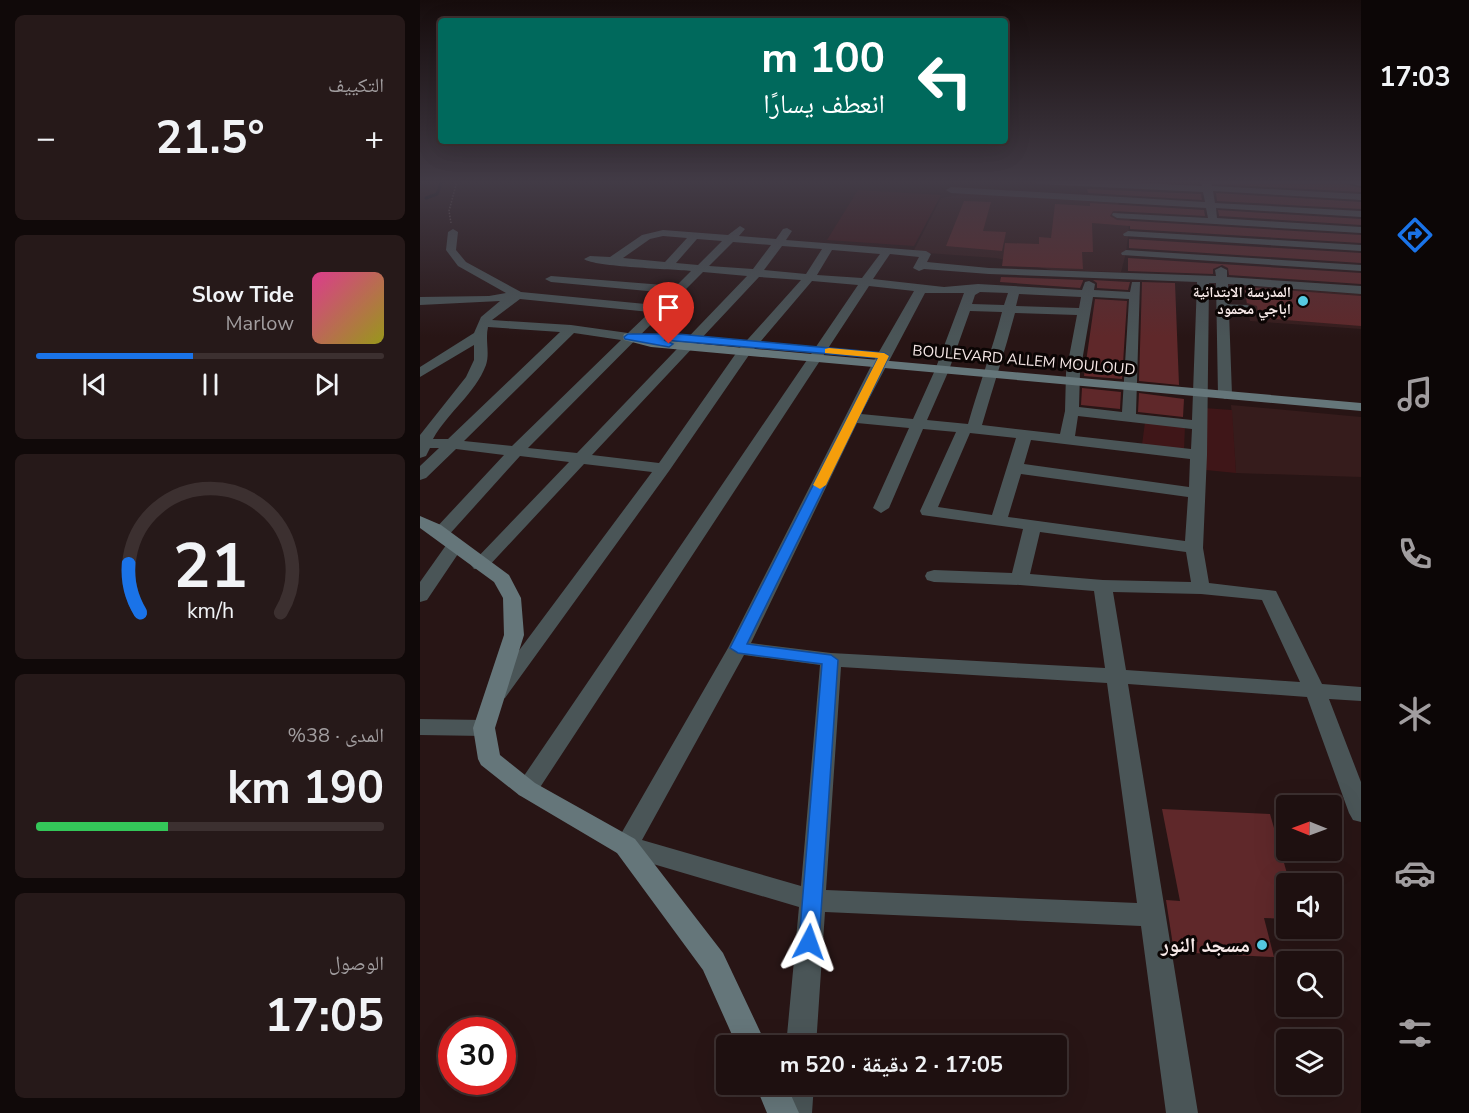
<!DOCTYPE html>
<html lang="ar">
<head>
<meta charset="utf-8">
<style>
  body { margin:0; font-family:"Nunito Sans","Noto Naskh Arabic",sans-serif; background:#261919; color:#f1f3f6; direction:rtl; height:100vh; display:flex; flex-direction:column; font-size:22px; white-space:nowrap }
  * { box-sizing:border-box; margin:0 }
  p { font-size:20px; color:#a19d9f }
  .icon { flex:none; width:33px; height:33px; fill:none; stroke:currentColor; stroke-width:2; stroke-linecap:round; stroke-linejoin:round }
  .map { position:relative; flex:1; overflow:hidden; direction:ltr }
  .drawer { display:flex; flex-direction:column; gap:15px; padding:15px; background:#100909; width:420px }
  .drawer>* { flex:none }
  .banner { position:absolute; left:18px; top:18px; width:570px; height:126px; border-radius:6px; box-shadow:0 6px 24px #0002,0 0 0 2px #3c3030; direction:rtl; background:#00695c; color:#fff; overflow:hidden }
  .needle { width:39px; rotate:271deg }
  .fabs { position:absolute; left:856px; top:795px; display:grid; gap:12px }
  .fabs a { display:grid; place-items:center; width:66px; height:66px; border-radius:6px; background:#1e1010; box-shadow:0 6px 24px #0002,0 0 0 2px #3c3030; font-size:30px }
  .speed { position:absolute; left:18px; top:1017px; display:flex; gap:12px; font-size:30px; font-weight:700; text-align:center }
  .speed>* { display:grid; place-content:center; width:78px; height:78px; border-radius:50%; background:#1e1010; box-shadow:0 6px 24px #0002,0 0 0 2px #3c3030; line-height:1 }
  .speed .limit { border:9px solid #d22; background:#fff; color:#111 }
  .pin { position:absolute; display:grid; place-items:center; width:51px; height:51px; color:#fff; margin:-62px -26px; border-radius:50% 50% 50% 0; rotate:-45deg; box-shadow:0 0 6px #0007 }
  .pin .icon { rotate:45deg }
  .me { position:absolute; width:66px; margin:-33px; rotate:4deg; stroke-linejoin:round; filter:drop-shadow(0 0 4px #0008) }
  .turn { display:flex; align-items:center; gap:21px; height:126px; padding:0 24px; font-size:27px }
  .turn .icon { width:78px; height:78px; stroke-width:2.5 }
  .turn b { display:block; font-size:42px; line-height:51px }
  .big { font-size:45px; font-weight:700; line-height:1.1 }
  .drawer .tile { flex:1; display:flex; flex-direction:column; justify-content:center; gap:9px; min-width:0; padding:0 21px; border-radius:9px; background:#261919 }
  .drawer .dial { align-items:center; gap:0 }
  .dial svg { height:156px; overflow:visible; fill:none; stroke:#3c3030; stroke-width:7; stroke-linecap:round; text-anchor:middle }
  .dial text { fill:#f1f3f6; stroke:none }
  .song { display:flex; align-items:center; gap:18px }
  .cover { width:72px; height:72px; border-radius:9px; background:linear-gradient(135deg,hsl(330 70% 55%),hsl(60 70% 35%)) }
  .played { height:6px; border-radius:3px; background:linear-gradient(90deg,#1a73e8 45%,#3c3030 45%) }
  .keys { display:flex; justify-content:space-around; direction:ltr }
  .heat { display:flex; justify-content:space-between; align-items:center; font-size:33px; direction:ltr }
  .charge { height:9px; border-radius:4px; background:linear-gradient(90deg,#34c759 38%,#3c3030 0) }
  .trip { position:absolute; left:296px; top:1035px; width:351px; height:60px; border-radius:6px; background:#1e1010; box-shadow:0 6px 24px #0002,0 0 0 2px #3c3030; font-weight:700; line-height:60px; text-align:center; direction:rtl }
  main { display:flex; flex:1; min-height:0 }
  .tabs { display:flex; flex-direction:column; width:108px; justify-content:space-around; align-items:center; background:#0c0606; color:#a19d9f }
  .tabs .icon { width:42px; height:42px }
  .tabs .on { color:#1a73e8 }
  .tabs b { font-size:27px; color:#f1f3f6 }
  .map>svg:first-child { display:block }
  .built { fill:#361c1c }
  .green { fill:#3f1618 }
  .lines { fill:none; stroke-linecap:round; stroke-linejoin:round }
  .stream { stroke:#000c11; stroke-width:3 }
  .building { fill:#5f282a }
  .path { stroke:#6d5c5b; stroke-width:1.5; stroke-dasharray:1.5 1.5; stroke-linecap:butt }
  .service { fill:#4a5557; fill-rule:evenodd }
  .minor { fill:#4a5557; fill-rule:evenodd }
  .secondary { fill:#65767a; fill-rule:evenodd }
  .route { fill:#1a73e8; stroke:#114b97; stroke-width:1.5 }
  .slow { fill:#f59e0b }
  .poi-dot { fill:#56c9e1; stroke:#0b0504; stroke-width:2 }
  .labels { text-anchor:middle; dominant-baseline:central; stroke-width:6; stroke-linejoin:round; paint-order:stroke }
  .far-poi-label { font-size:15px; font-weight:bold; fill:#f7e9e8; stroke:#0b0504; text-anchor:end }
  .far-street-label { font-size:15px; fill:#f7e9e8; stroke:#0b0504 }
  .near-poi-label { font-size:21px; font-weight:bold; fill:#f7e9e8; stroke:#0b0504; text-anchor:end }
</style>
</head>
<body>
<main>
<nav class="tabs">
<b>17:03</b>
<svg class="icon on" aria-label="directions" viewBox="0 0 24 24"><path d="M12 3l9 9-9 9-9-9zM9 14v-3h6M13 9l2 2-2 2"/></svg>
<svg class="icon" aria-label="music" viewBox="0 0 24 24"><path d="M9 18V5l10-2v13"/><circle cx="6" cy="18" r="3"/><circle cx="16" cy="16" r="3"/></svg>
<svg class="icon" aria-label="phone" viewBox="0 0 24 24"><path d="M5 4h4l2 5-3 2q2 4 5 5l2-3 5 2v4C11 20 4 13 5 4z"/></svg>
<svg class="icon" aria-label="climate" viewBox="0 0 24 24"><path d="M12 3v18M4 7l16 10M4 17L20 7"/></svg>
<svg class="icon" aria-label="car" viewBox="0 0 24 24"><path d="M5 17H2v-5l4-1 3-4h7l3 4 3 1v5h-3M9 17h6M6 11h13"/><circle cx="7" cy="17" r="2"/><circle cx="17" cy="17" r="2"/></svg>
<svg class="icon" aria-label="filters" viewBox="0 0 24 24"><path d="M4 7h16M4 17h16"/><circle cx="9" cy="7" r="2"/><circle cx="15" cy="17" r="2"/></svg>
</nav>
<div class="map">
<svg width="941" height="1113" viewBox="0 0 941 1113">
  <rect width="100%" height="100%" fill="#281515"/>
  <path class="built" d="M554,192L699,201L697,216L710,217L706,253L701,272L631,270L576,258L493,252L521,198Z
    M823,286L941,294V329L830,321Z
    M811,405L941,417V477L816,473Z"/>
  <path class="green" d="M438,190L521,195L494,246L407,240Z
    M784,408L812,410L816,473L786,470Z
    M725,422L765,426L764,450L722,445Z"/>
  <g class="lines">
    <path class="stream" d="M6,198L17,194L22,181"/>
  </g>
  <path class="building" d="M793,181H915L941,188V192L794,184Z
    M667,189L781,194L782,200L668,193Z
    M796,193L941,202V209L797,201Z
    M544,201L571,202L563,231L586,232L582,251L526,246Z
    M670,203L784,210L785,216L693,211L690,216L697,220L941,235V243L710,229V226L672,223L673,252H662L663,269L582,266L585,243L619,244V237L631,238L635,204L670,206Z
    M798,210L941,219V225L799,216Z
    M709,239L941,253V263L709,248Z
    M708,258L941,273V284L809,275L808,268L802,265L793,269V274L708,271Z
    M581,277L663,280V281L660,288L580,282Z
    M673,280L708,282H710L708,290L677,288V283Z
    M722,282L755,283L759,385L719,381Z
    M824,287L941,296V326L839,318L837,306L827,303Z
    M675,299L707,301L702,379L664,376Z
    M662,388L701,392L700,409L661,405Z
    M719,393L764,399L763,417L718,412Z
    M742,809L850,814L870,884H867V919L844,918L854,957L754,952L746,900L760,901Z"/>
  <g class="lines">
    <path class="path" d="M31,223L29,211L37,181"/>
    <path class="service" d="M801,304L827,305L831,307C824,311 807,310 800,306Z"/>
    <path class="minor" d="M614,181H686L782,186L781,181H791L792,186L941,194V200L793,191L795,203L941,211V217L796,208L797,218L941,227V233L697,218L692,215L693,213L788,218L786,208L531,193L526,190L531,187L785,202L783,192L618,184Z
      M917,181H941V186Z
      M320,226L325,229L319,236L356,239L363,229L367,228L372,231L366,240L506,251L511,254L507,262L569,268L796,276L795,270L801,267L807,270V277L941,286V294L808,284L812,395L805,399L798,395L796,283H789L787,455L783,548L789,583L856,591L902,684L941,687V701L909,699L941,782V822L933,820L929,813L887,697L708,684L778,1113H746L721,926L405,912L396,1046H366L379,907L206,856L197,853L194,846L308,648L452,364L494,291L449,286L115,795L107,798L99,795L95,789L438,285L392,281L329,355L249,471L85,698L78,700L71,698L67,693L71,688L232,472L164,464L66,569H54L51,565L54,561L149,462L100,456L27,537H15L12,533L15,529L84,455L36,449L6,478L0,480V466L19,448H10L6,456L0,458V435L46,377L54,360V345L0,377V367L54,333L61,317L80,301L0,305V297L69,296L86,293L38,266L26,250L28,232L33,229L38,232L36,250L46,262L101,292L236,305L249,293L131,282L125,279L131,276L256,286L271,271C253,269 174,267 164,259L170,256L190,257L222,235L243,230L308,235ZM243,236L267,238L245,262L203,258L230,239ZM277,239L302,241L278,265L256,263ZM313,242L351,245L333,269L289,266ZM362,246L402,249L386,274L344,270ZM412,250L460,254L442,278L397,275ZM470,254L499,257L493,268L499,271L504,269L569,274L777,282L772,420L716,414L720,282H712L710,292L674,290L675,284L669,281L665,282L662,290L558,284L524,287L453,279ZM283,272L327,276L157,453L108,448ZM339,277L381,280L319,349L239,463L172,455ZM560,292L588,293L584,305L552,304L555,295ZM505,293H544L515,370L493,419L441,414ZM599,294L661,297L659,308L596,306ZM673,297L709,299L702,412L659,407L660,373ZM100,299L230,312L208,333L151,325L72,320ZM550,311L582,312C572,350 559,386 548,424L507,420L529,370ZM595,313L657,315L646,373L645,411L640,434L562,425C573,387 585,351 595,313ZM68,327L140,332L28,439H13C28,412 55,394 66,365C70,353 65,340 68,327ZM154,333L201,340L92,446L44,441ZM658,416L772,429L771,449L655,436ZM437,423L489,428L453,508L461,513L469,508L503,429L536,432L500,511L502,515L603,529L592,573L514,570L507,572L505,576L507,580L514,582L600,585L674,591L685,668L411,653L331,643ZM550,433L596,438L572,515L518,507ZM611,440L770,459L769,487L604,464ZM601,474L768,497L765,541L588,517ZM620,532L766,552L771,582L683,580L610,574ZM693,592L781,594L842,600L880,682L706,670ZM324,655L400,665L381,886L222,840ZM421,667L687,683L717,903L406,890Z
      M708,231L941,245V251L704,236L703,234Z
      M706,250L941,265V271L702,255L701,253Z
      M35,540L41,541L44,545L7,600L0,602V582L29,541Z
      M0,719L64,720L72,722L75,728L72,734L64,736L0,735Z
      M364,1084H394L392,1113H360Z"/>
    <path class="secondary" d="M209,333L232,339L324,348L941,403V411L231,347L204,340L203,337L204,334Z
      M0,516L21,525L89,575L101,598L104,635L75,728L80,755L115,783L215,839L303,953L347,1046H317L283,970L197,853L99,795L61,765L58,759L53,728L84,635L83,598L74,582L0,528Z
      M335,1084H366L379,1113H347Z"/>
  </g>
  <linearGradient id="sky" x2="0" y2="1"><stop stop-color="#160c0c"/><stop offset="0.54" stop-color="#423b46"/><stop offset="1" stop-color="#423b46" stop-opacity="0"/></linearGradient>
  <rect width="941" height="337" fill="url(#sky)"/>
  <path class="route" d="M208,334H258L464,353L469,356L327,644L411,655L418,660L399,942L396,948L389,951L382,948L379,942L402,664L318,653L310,648L458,358L244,340L253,344L249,347L205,339L204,337Z"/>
  <path class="slow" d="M409,348L464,353L469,356L406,485L400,489L393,485L458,358L405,353V349Z"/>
  <g class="poi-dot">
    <circle cx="883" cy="301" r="6"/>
    <circle cx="842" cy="945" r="6"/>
  </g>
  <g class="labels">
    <g class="far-poi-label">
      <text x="871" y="292">المدرسة الابتدائية<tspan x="871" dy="17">اباجي محمود</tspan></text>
    </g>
    <g class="far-street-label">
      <text transform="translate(604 360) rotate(5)">BOULEVARD ALLEM MOULOUD</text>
    </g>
    <g class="near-poi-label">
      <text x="830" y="945">مسجد النور</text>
    </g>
  </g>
</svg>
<div class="fabs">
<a><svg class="needle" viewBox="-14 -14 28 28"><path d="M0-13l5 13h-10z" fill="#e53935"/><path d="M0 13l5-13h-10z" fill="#a19d9f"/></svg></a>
<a><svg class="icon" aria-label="sound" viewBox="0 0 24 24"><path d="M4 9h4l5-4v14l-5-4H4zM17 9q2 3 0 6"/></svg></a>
<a><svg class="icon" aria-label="search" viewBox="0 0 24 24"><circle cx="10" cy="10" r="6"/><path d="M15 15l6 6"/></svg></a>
<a><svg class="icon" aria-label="layers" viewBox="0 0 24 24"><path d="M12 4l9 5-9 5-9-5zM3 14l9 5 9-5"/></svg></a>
</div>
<div class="speed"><div class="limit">30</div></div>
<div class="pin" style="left:249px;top:344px;background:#d93025"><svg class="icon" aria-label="arrive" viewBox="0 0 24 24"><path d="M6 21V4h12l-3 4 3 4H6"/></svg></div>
<svg class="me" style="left:389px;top:942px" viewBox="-20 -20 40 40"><path d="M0-17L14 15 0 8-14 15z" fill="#1a73e8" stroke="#fff" stroke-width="4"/></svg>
<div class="trip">17:05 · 2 دقيقة · 520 m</div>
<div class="banner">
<div class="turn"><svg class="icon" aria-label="left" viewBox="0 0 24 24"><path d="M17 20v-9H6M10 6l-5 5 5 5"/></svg><div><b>100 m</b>انعطف يسارًا</div></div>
</div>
</div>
<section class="drawer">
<div class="tile"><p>التكييف</p>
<div class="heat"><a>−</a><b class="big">21.5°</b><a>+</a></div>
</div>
<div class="tile">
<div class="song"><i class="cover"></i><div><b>Slow Tide</b><p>Marlow</p></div></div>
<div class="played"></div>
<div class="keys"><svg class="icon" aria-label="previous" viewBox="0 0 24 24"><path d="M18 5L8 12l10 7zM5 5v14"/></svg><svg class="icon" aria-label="pause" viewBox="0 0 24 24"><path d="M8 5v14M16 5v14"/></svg><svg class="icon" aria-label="next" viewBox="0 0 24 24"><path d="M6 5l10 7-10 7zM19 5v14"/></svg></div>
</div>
<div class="tile dial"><svg viewBox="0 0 100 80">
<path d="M14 69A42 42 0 1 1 86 69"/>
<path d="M14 69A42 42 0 0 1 8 44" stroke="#1a73e8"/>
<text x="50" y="56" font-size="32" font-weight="700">21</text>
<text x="50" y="72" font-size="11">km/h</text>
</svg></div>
<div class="tile"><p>المدى · 38%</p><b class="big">190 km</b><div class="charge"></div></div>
<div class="tile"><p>الوصول</p><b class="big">17:05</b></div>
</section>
</main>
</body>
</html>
